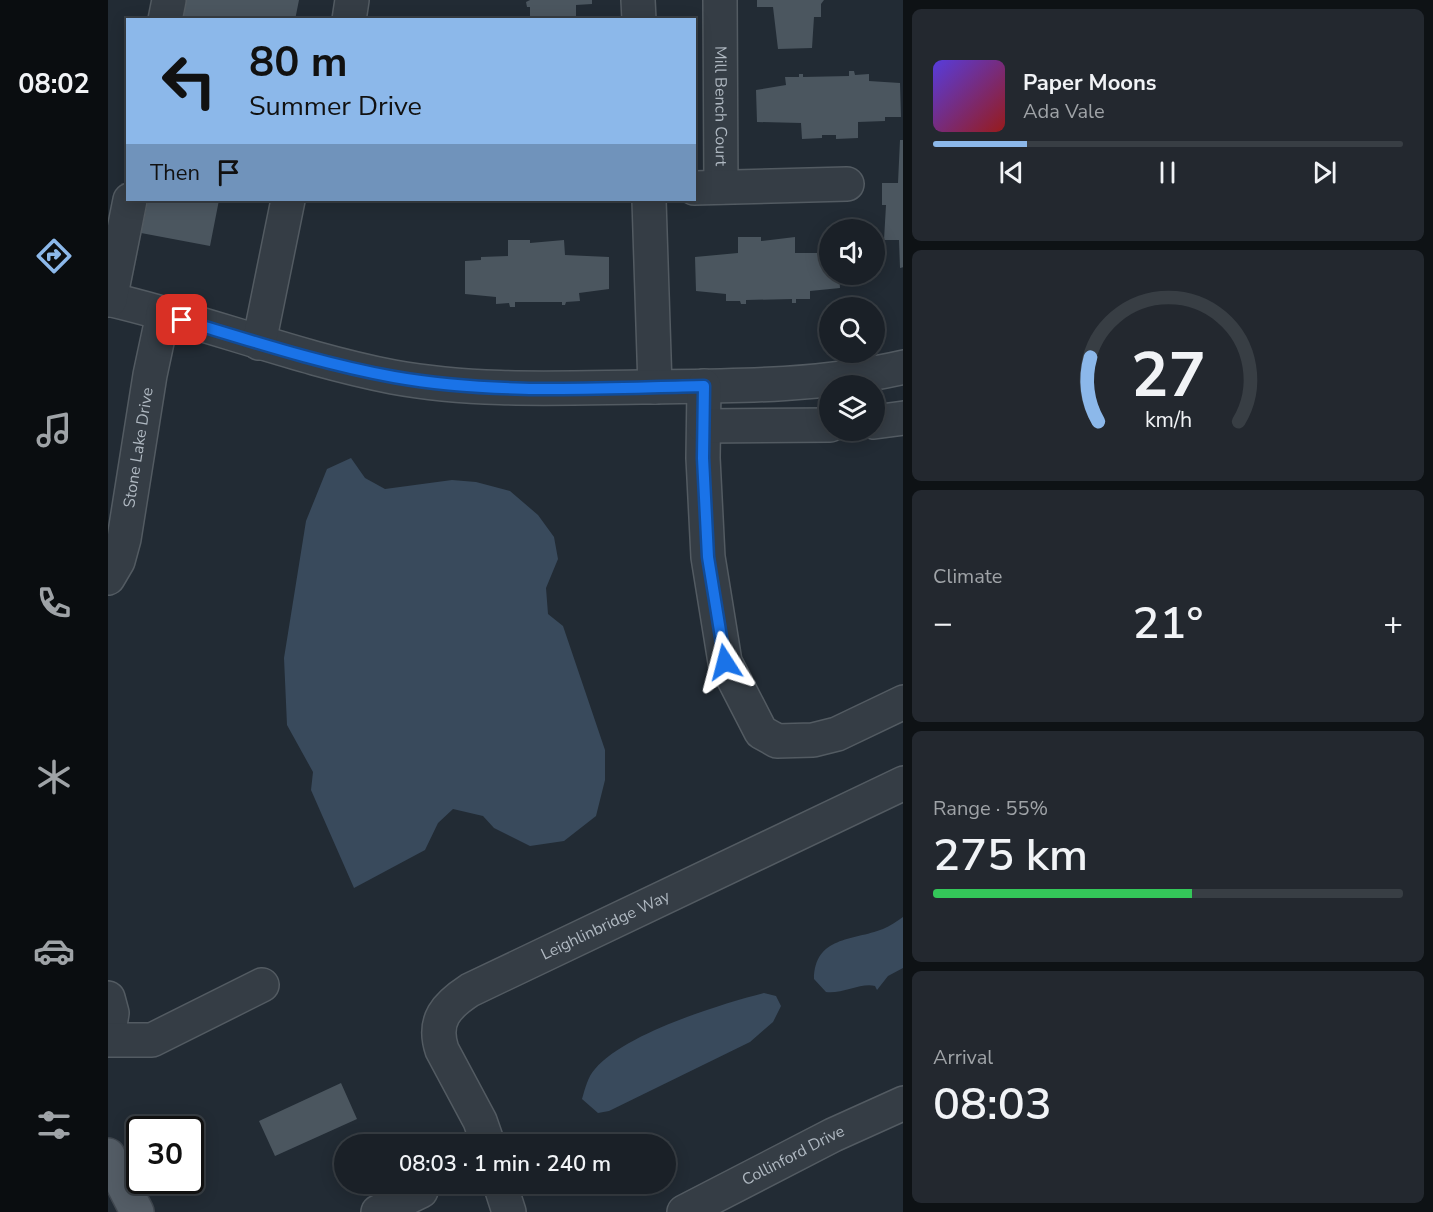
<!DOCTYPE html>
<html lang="en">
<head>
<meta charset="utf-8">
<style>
  body { margin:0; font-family:"Nunito Sans",sans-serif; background:#23282f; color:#f1f3f6; height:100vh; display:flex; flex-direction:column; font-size:22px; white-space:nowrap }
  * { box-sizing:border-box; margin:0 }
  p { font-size:20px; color:#9fa3a7 }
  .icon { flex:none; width:33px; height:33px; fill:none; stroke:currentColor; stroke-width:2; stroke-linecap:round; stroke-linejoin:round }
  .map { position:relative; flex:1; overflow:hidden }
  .drawer { display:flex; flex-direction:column; gap:9px; padding:9px; background:#0e1215; width:530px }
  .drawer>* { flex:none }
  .hud { position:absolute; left:18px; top:18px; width:570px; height:183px; border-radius:0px; box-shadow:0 3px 15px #0003,0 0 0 2px #383e44; background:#8cb8ea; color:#111; overflow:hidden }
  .controls { position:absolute; left:711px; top:219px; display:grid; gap:12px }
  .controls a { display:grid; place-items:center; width:66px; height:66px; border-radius:50%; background:#1a2027; box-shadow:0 3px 15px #0003,0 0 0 2px #383e44; font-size:30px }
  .speed { position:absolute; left:18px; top:1116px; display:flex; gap:12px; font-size:30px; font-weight:700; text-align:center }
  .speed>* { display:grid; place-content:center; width:78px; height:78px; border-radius:50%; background:#1a2027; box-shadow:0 3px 15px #0003,0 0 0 2px #383e44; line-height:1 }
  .speed .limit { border:3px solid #111; border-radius:9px; background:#fff; color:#111 }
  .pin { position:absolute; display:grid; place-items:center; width:51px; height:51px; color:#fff; margin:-26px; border-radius:12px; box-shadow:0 3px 9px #0006 }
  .me { position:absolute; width:66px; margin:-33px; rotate:351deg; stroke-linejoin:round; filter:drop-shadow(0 0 4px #0008) }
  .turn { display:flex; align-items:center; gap:21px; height:126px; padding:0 24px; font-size:27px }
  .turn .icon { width:78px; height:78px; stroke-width:2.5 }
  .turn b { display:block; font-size:42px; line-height:51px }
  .then { display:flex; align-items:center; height:57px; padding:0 24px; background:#0003; gap:12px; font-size:22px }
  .big { font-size:45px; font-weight:600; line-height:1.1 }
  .drawer .tile { flex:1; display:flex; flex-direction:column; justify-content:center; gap:9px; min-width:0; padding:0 21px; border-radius:9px; background:#23282f }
  .drawer .dial { align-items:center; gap:0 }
  .dial svg { height:156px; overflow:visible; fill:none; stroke:#383e44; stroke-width:7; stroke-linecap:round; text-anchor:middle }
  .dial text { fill:#f1f3f6; stroke:none }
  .song { display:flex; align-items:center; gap:18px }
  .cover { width:72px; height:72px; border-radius:9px; background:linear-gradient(135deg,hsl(250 70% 55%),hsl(0 70% 35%)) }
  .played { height:6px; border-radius:3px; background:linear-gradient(90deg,#8cb8ea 20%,#383e44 20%) }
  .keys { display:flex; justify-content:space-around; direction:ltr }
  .heat { display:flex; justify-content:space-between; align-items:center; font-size:33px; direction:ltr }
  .charge { height:9px; border-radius:4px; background:linear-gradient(90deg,#34c759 55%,#383e44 0) }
  .trip { position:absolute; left:226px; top:1134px; width:342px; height:60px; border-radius:30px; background:#1a2027; box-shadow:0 3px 15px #0003,0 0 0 2px #383e44; font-weight:600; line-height:60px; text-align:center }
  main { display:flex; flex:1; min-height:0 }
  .tab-bar { display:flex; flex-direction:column; width:108px; justify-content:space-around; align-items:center; background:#0a0d10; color:#9fa3a7 }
  .tab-bar .icon { width:42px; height:42px }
  .tab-bar .active { color:#8cb8ea }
  .tab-bar b { font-size:27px; color:#f1f3f6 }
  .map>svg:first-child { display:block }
  .water { fill:#394a5c }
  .building { fill:#4b565f }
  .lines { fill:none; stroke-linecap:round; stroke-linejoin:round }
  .minor-casing { stroke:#535b62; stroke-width:36 }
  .major-casing { stroke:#3f464e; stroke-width:36 }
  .minor { stroke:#353d45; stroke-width:33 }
  .major { stroke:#535c65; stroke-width:33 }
  .route-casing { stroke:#114b97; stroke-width:15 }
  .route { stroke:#1a73e8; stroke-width:10 }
  .labels { text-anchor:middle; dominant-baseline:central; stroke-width:6; stroke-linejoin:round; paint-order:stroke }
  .street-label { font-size:16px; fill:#afb8c1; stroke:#1b2229 }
</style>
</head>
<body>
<main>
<nav class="tab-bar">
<b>08:02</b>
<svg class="icon active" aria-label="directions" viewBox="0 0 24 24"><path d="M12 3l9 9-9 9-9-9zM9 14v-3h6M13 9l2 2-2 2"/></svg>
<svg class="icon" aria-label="music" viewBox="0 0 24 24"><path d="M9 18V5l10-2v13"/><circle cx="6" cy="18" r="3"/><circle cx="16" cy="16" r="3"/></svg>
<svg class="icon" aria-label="phone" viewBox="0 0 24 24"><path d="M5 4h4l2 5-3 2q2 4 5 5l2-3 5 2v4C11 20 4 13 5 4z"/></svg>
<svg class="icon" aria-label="climate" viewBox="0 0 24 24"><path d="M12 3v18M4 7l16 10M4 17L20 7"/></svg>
<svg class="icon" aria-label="car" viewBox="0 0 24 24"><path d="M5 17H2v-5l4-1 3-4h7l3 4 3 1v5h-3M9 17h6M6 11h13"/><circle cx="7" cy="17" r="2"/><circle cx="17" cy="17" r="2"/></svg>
<svg class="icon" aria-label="filters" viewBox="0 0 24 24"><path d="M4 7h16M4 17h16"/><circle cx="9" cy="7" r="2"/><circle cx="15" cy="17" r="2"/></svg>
</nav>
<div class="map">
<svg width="796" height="1212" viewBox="0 0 796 1212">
  <rect width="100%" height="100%" fill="#222b34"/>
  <path class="water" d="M243,458L257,478L277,489L344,480L368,482L402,491L430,515L446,537L450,559L438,588L440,614L455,626L497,750V780L488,816L456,841L422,846L386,828L375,816L345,809L330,823L317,850L246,888L203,790L205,772L179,725L176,658L198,521L219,469Z
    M795,917V968L780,976L769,990L767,986C754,982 735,994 718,992L706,979C707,936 744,941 775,929C782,926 789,921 795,917Z
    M656,993L668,996L673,1006L665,1022L642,1042L501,1111L490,1113L474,1099C477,1089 480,1076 487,1069C518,1033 610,1005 656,993Z"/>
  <path class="building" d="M78,0H191L187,20H75Z
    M422,0H484V4L468,5V20H422V7H419L418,2Z
    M649,0H716L713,4V17H706L704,48L670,49L665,7H649Z
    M741,71H746L747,75L761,74V81L792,83L793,117H777V121L750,122V138L728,139V135H714V138L694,139L693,123L649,122L648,90L678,85L677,77H691V74H695V77L741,76Z
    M792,140H796V267L792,268L791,240H776L778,205H774V183H790Z
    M40,200H111L102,246L33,233Z
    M630,237H653V241L687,237V253H715V255H722V274H731L732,288L702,291V299H688V303H684V299L638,300V304H633L632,301H618V294L588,291L587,257L630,253Z
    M400,240H422V243L456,240L457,255L501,257V289L471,293L472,301L458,302L457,305H454V302H407V307H402L401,303L388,304V297L357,294V261L373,260V257L400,256Z
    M233,1083L249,1119L167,1156L151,1121Z"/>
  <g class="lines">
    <g class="minor-casing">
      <g id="minor">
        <path d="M530,0L531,20"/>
        <path id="s1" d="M612,0L613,187"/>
        <path d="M57,20L61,0"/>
        <path d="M241,20L244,0"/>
        <path d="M586,188L739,184"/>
        <path d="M541,200L547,387"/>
        <path d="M0,299C96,321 188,358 285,377C367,392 451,388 534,387C622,386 709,387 796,367"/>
        <path d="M2,300L22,200"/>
        <path d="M151,343L180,200"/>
        <path d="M596,386L595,458L600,557L617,662L653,732L669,741L705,740L729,734L796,702"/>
        <path d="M766,422L796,418"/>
        <path d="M596,426L722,425"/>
        <path id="s2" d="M0,578L10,561L16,539L42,375L55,314"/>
        <path d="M0,998L4,1013L0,1038"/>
        <path d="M0,1040H44L154,985"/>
        <path id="s3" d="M380,1144L372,1121L334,1050C324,1020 339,1005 362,990L796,783"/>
        <path d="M392,1184L401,1212"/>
        <path d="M270,1212L313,1191"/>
        <path id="s4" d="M576,1212L725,1135L796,1103"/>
      </g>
    </g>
    <g class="major-casing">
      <path id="major" d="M0,1155L29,1212"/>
    </g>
    <use href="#minor" class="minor"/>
    <use href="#major" class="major"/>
  </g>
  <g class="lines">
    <g class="route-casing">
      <path id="route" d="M74,320C144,341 214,364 286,377C388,395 493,388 596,386L595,458L600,557L617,662"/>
    </g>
    <use href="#route" class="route"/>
  </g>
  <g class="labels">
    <g class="street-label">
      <text stroke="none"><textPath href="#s1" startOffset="106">Mill Bench Court</textPath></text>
      <text stroke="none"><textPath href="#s2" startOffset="135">Stone Lake Drive</textPath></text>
      <text stroke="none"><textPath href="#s3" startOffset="328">Leighlinbridge Way</textPath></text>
      <text stroke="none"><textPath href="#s4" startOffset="123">Collinford Drive</textPath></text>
    </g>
  </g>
</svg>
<div class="controls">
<a><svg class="icon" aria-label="sound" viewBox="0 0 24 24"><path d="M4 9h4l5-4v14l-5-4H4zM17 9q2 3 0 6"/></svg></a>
<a><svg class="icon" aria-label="search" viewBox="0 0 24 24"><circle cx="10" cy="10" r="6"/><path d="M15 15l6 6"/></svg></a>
<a><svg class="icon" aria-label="layers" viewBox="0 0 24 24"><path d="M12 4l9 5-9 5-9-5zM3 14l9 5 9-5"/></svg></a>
</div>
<div class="speed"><div class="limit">30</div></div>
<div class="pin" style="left:74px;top:320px;background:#d93025"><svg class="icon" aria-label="arrive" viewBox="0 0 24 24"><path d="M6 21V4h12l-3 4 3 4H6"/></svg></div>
<svg class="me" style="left:617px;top:662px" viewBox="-20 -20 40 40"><path d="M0-17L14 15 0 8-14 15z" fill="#1a73e8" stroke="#fff" stroke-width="4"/></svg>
<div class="trip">08:03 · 1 min · 240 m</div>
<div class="hud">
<div class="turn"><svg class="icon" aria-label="left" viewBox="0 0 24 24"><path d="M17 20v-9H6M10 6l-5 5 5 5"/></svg><div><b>80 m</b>Summer Drive</div></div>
<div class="then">Then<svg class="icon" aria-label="arrive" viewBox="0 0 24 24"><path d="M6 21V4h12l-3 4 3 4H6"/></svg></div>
</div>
</div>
<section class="drawer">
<div class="tile">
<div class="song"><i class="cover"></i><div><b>Paper Moons</b><p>Ada Vale</p></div></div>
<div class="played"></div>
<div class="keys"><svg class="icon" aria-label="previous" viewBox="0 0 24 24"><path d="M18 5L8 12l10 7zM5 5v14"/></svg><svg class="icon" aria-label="pause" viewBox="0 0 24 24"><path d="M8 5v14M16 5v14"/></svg><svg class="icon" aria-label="next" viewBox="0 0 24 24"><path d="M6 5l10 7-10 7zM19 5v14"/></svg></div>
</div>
<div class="tile dial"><svg viewBox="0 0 100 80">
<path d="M14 69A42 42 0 1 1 86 69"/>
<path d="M14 69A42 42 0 0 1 10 36" stroke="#8cb8ea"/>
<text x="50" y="56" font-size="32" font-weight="700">27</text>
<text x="50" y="72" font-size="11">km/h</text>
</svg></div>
<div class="tile"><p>Climate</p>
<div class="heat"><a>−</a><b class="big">21°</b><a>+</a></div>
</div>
<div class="tile"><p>Range · 55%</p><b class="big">275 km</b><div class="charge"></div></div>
<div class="tile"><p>Arrival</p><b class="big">08:03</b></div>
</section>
</main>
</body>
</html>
